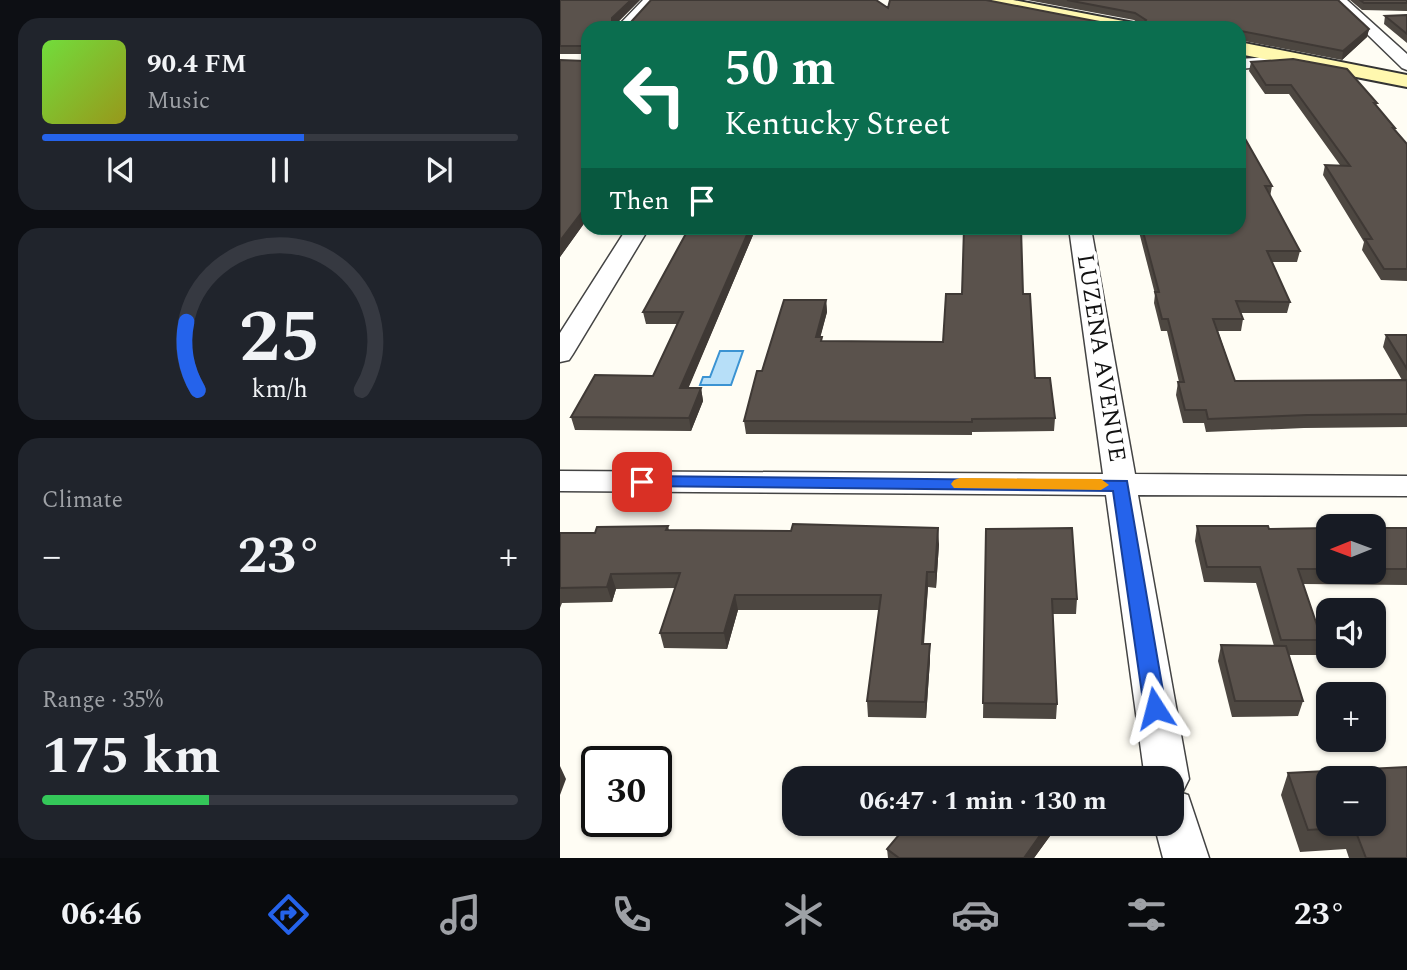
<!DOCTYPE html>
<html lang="en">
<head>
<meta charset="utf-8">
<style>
  body { margin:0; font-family:Spectral,serif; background:#20242c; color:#f1f3f6; height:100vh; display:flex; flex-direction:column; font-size:26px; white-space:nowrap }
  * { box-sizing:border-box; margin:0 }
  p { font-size:23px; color:#9ea1a6 }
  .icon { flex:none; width:38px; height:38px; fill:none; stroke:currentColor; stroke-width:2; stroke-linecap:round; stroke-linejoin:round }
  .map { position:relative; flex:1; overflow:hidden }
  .sheet { display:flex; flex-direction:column; gap:18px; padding:18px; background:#0d0f14; width:560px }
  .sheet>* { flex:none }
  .hud { position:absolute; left:21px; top:21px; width:665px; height:214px; border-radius:21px; box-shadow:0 2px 5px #0004; background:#0b6e4f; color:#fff; overflow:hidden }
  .needle { width:46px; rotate:269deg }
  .controls { position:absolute; left:756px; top:514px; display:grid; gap:14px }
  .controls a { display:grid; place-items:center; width:70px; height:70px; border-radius:14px; background:#171b24; box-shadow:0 2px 5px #0004; font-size:35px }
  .speed { position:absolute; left:21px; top:746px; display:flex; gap:14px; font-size:35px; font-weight:700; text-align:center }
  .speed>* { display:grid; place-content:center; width:91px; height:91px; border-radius:50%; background:#171b24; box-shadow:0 2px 5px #0004; line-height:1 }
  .speed .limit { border:4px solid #111; border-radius:10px; background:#fff; color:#111 }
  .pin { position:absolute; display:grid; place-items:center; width:60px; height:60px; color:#fff; margin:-30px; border-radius:14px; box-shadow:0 4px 10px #0006 }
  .me { position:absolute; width:77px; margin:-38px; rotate:351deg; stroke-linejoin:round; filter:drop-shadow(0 0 5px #0008) }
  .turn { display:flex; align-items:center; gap:24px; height:147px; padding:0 28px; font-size:32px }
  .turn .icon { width:91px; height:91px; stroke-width:2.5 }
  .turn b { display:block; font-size:49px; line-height:60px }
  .then { display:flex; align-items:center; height:66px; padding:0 28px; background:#0003; gap:14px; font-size:26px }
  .big { font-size:52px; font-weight:700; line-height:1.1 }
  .sheet .card { flex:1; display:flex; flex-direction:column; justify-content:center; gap:10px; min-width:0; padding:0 24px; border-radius:21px; background:#20242c }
  .sheet .dial { align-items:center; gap:0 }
  .dial svg { height:182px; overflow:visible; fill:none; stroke:#363941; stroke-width:7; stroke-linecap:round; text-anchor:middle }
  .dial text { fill:#f1f3f6; stroke:none }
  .song { display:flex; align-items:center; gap:21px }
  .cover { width:84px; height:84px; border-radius:10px; background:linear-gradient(135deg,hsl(100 70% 55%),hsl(60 70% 35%)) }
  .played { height:7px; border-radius:4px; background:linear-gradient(90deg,#2563eb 55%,#363941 55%) }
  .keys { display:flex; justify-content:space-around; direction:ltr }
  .heat { display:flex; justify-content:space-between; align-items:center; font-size:38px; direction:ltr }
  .charge { height:10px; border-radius:5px; background:linear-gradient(90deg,#34c759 35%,#363941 0) }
  .trip { position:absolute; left:222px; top:766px; width:402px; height:70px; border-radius:21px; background:#171b24; box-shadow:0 2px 5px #0004; font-weight:700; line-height:70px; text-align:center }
  .dock { display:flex; height:112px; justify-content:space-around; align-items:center; background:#090b0e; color:#9ea1a6 }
  .dock .icon { width:49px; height:49px }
  .dock .selected { color:#2563eb }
  .dock b { font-size:32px; color:#f1f3f6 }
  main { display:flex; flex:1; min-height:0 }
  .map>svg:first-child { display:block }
  .water { fill:#b7dff8; stroke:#3b93d2; stroke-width:2 }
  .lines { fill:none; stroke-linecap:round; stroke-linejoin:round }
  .minor-casing { stroke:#444; stroke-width:3 }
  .secondary-casing { stroke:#333; stroke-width:4 }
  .minor { fill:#fff; fill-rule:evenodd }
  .secondary { fill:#fff8af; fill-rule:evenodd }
  .wall { fill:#4d4741 }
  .shaded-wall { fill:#3f3935 }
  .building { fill:#5a524c; stroke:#3f3935; stroke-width:2; fill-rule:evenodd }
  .route { fill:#2563eb; stroke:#184099; stroke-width:2 }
  .slow { fill:#f59e0b }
  .labels { text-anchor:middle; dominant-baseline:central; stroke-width:7; stroke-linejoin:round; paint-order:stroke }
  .street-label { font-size:24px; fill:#111; stroke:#fff }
</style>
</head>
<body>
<main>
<section class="sheet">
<div class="card">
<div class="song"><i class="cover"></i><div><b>90.4 FM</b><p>Music</p></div></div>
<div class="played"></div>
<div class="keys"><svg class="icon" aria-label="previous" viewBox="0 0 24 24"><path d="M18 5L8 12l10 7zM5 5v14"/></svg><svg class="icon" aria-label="pause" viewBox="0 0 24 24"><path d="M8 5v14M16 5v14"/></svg><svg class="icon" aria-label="next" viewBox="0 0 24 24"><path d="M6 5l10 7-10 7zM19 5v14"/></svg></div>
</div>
<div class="card dial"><svg viewBox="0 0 100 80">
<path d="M14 69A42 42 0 1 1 86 69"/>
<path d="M14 69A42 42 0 0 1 9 39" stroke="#2563eb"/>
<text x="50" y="56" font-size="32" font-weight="700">25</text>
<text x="50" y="72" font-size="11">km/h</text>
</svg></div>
<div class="card"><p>Climate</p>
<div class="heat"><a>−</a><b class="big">23°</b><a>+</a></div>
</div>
<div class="card"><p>Range · 35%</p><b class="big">175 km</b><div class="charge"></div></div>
</section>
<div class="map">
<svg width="847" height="858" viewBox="0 0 847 858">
  <rect width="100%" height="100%" fill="#fffdf4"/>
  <path class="water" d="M160,351H183L171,385H140L143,377H150Z"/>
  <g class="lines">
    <g class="minor-casing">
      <path id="minor" d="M83,0H97L71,28H56Z
        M772,0H787L847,54V70L842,68Z
        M731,56L736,58L739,61L736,64L679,69V59Z
        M67,228H89L13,354L9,360L0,362V333Z
        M509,228H531L575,474L847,476V496L578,495L629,779L622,793L628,795L649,858H603L594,824H612V779H585L546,495L0,491V471L543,474Z"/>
    </g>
    <g class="secondary-casing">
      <path id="secondary" d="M418,0H453L574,23L583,28H545L426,5Z
        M679,42L847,75V87L679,54Z"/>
    </g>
    <use href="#minor" class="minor"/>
    <use href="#secondary" class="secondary"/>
  </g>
  <path class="wall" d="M0,0H80L58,22L328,8L545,23H578L574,20L467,0H778L809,29L807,37L782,60L679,40V28H28V218L0,257V60L26,61L27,54H0Z
    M790,0H847V11L802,10Z
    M847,15V43L824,24L825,16Z
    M691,62L817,103L816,105L835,128V130L847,144V281L821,280L802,250L804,242L763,175L765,165H780L729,94H705L689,71Z
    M679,128L712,186L710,197L740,251L737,262H712L730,302L727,313H681L683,319L681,331H658L675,381L842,380L823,347L826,335H847V427L744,428L646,432L644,423H623L616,395L618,382H619L607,331H601L594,303L595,294L578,228H679Z
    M129,228H196L128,388H141L143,401L131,431L15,430L11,417L93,376L118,324H86L83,312Z
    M402,294H463L475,378L495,418L494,431L412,432V435L186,434L184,421L202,371L266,300L267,312L260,337H262V341L383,342Z
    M108,526L109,530L379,544L376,588L368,587L364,644H370V660L366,718L308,717L307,701L319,610H178L167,649L104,648L100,633L115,588L56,589L52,602L2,603L0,608V533H35Z
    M637,526L709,529L768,528V572H814V528H847V585L743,584L762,640L757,655H729L743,701L738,716L672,717L658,661L661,645L714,646L696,583L644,582L635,541Z
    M426,529L517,599L516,614H493L497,704L496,719L423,718Z
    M728,773L847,858H789L786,849L740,852L721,795Z
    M385,824H491L490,836L474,858H328L327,849L381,829Z"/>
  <path class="shaded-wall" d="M71,0H80L54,26V28L52,18Z
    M809,29L807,37L782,60L783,51Z
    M28,193V218L0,257V241L23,199Z
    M190,228H196L123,401L120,388Z
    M266,300L267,312L257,350L256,337Z
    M141,388L143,401L131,431L129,418Z
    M378,528L379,544L376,588L375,572Z
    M367,572L368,587L362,660V644Z
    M51,574L56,589L52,602L47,587Z
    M175,595L178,610L167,649L164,633Z
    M370,644V660L366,718L365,702Z
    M0,766L6,779L0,795Z
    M488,824H491L490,836L474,858H464Z"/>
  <path class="building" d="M0,0H71L52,18V22H71L91,0H316L328,8L330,0H426L545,23H584L586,20L575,13L507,0H778L809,29L783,51L681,31L679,33V28H667L666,26L664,28H28V48L26,46H0Z
    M800,0H847V3H804Z
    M847,15V34L825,16Z
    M28,52V193L23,199H28V204L0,241V60L26,61Z
    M733,59L787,69L817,103H814L835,128H833L847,144V269H824L805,239H812L765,165L790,166L731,85H706L691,62Z
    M679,128L712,186H705L740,251H707L730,302L676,301L683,319H653L675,381L847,380V414L747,415L648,419L646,410H625L618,382H624L608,319H602L595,292H599L582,228H679Z
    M129,228H190L120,388H141L129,418L11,417L35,375L93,376L123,312H83Z
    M404,228H461L463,294H470L475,378H490L495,418L412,419V422L184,421L197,371H202L224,300H266L256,337H262L261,341L383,342L386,294H402Z
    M826,335H847V369Z
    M233,524L378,528L375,572H367L362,644H370L365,702L307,701L321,595H175L164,633H100L120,573L51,574L47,587L0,588V533H35L37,527L108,526L106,530L231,531Z
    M637,526H708L709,529L768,528V569H738L762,640H721L700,567H647Z
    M512,528L517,599H492L497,704L423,703L426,529Z
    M814,528H847V569H814Z
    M661,645L726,646L743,701H675Z
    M847,767V858H806L794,827L748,830L728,773ZM768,779H814V824H768Z
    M348,824H373L381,829L385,824H488L464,858H339L327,849Z"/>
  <path class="route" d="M82,476L567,481L606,708L603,714L595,717L587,714L584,708L553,491L76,486L74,482Z"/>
  <path class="slow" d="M400,478L541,479L549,485L541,490L394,488L391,484L394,480Z"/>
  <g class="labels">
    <g class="street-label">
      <text transform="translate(541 358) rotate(81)">LUZENA AVENUE</text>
    </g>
  </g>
</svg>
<div class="controls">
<a><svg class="needle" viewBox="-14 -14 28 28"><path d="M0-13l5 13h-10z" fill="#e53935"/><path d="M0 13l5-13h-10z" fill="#9ea1a6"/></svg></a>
<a><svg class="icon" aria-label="sound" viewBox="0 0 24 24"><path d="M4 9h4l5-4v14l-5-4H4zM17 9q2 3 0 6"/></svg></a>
<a>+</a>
<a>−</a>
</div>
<div class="speed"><div class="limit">30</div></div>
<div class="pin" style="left:82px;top:482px;background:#d93025"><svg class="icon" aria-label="arrive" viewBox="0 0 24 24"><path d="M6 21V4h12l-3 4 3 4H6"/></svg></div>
<svg class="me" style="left:595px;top:708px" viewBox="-20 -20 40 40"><path d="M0-17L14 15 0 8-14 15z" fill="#2563eb" stroke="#fff" stroke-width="4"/></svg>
<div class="trip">06:47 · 1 min · 130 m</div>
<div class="hud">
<div class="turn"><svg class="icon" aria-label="left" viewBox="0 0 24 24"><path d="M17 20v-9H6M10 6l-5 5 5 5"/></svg><div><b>50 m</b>Kentucky Street</div></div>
<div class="then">Then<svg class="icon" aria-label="arrive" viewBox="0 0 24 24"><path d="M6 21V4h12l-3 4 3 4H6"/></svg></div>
</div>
</div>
</main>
<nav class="dock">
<b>06:46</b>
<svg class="icon selected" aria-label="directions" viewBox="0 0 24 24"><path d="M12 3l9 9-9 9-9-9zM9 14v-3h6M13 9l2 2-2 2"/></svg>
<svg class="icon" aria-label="music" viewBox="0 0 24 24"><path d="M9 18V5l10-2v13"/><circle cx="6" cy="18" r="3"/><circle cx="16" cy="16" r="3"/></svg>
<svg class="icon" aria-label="phone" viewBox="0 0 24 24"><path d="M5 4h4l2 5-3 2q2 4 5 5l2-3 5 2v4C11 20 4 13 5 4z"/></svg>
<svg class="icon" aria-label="climate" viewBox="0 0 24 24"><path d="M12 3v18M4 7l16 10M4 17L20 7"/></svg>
<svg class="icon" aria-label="car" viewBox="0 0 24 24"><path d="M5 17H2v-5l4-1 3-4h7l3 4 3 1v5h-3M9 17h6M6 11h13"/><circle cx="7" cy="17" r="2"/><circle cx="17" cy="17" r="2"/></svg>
<svg class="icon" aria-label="filters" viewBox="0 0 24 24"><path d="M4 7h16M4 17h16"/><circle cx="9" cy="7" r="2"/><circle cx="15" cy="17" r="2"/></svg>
<b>23°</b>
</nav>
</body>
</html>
